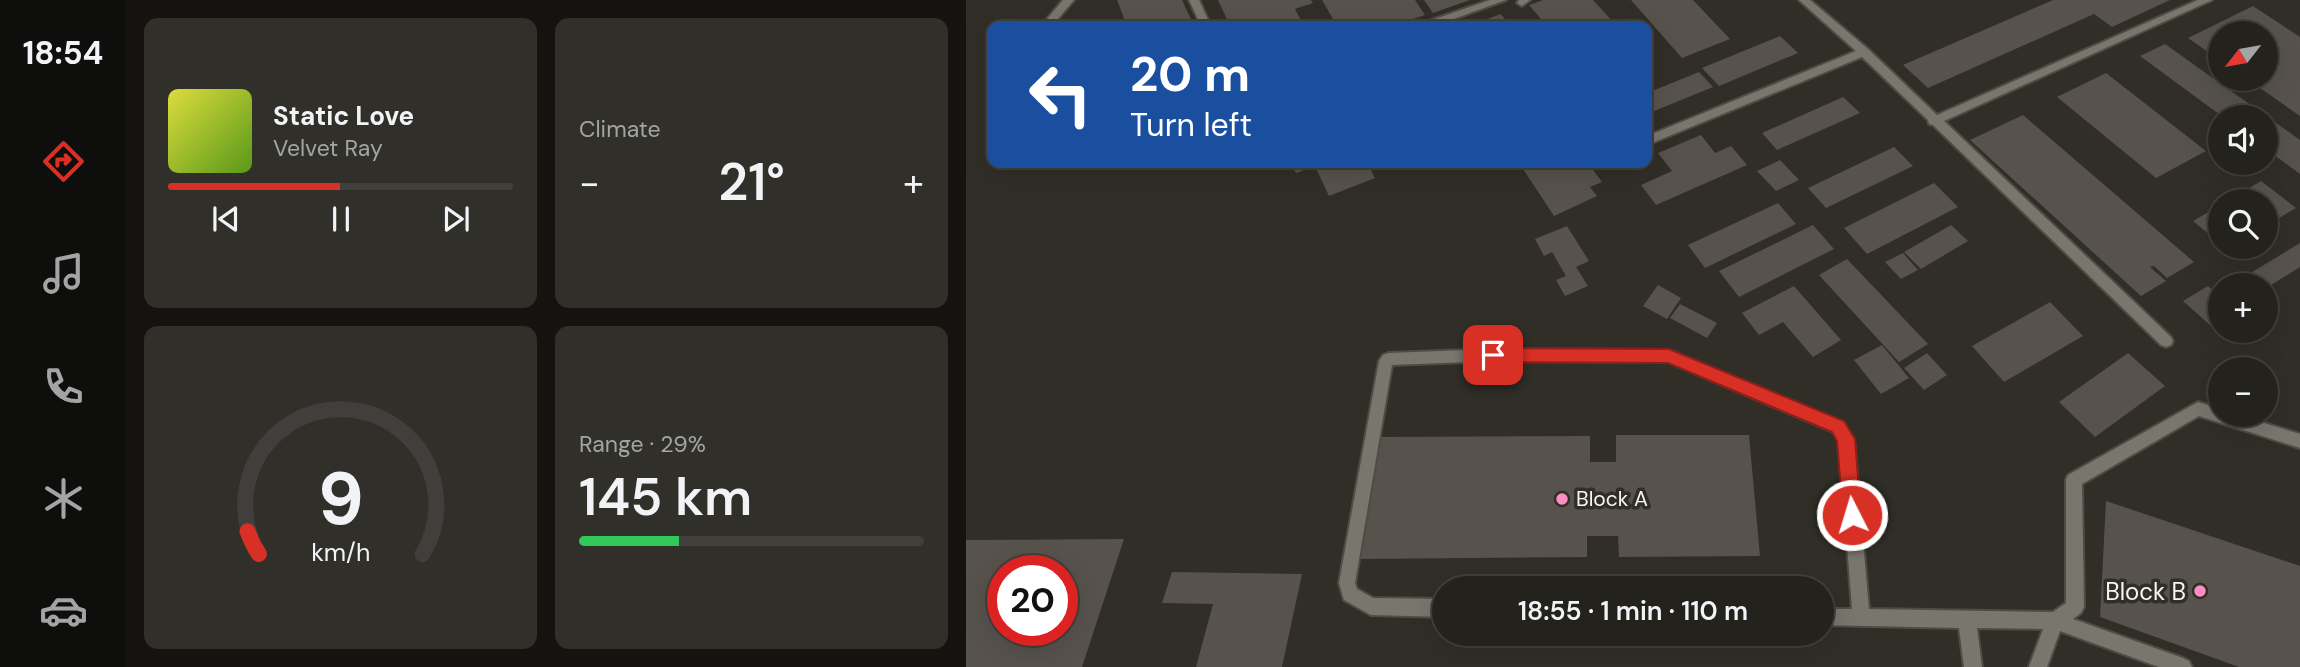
<!DOCTYPE html>
<html lang="en">
<head>
<meta charset="utf-8">
<style>
  body { margin:0; font-family:"DM Sans",sans-serif; background:#302f2a; color:#f1f3f6; height:100vh; display:flex; flex-direction:column; font-size:26px; white-space:nowrap }
  * { box-sizing:border-box; margin:0 }
  p { font-size:23px; color:#a3a4a4 }
  .icon { flex:none; width:38px; height:38px; fill:none; stroke:currentColor; stroke-width:2; stroke-linecap:round; stroke-linejoin:round }
  .map { position:relative; flex:1; overflow:hidden }
  .panel { display:flex; flex-direction:column; gap:18px; padding:18px; background:#141310; width:840px }
  .panel>* { flex:none }
  .guide { position:absolute; left:21px; top:21px; width:665px; height:147px; border-radius:14px; box-shadow:0 7px 28px #0002,0 0 0 2px #413f3b; background:#1a4fa0; color:#fff; overflow:hidden }
  .needle { width:46px; rotate:239deg }
  .controls { position:absolute; left:1242px; top:21px; display:grid; gap:14px }
  .controls a { display:grid; place-items:center; width:70px; height:70px; border-radius:50%; background:#24221d; box-shadow:0 7px 28px #0002,0 0 0 2px #413f3b; font-size:35px }
  .speed { position:absolute; left:21px; top:555px; display:flex; gap:14px; font-size:35px; font-weight:700; text-align:center }
  .speed>* { display:grid; place-content:center; width:91px; height:91px; border-radius:50%; background:#24221d; box-shadow:0 7px 28px #0002,0 0 0 2px #413f3b; line-height:1 }
  .speed .limit { border:10px solid #d22; background:#fff; color:#111 }
  .pin { position:absolute; display:grid; place-items:center; width:60px; height:60px; color:#fff; margin:-30px; border-radius:14px; box-shadow:0 4px 10px #0006 }
  .me { position:absolute; width:77px; margin:-38px; rotate:355deg; stroke-linejoin:round; filter:drop-shadow(0 0 5px #0008) }
  .turn { display:flex; align-items:center; gap:24px; height:147px; padding:0 28px; font-size:32px }
  .turn .icon { width:91px; height:91px; stroke-width:2.5 }
  .turn b { display:block; font-size:49px; line-height:60px }
  .big { font-size:52px; font-weight:600; line-height:1.1 }
  .panel .tile { flex:1; display:flex; flex-direction:column; justify-content:center; gap:10px; min-width:0; padding:0 24px; border-radius:14px; background:#302f2a }
  .panel .dial { align-items:center; gap:0 }
  .dial svg { height:182px; overflow:visible; fill:none; stroke:#413f3b; stroke-width:7; stroke-linecap:round; text-anchor:middle }
  .dial text { fill:#f1f3f6; stroke:none }
  .song { display:flex; align-items:center; gap:21px }
  .cover { width:84px; height:84px; border-radius:10px; background:linear-gradient(135deg,hsl(60 70% 55%),hsl(90 70% 35%)) }
  .played { height:7px; border-radius:4px; background:linear-gradient(90deg,#d93025 50%,#413f3b 50%) }
  .keys { display:flex; justify-content:space-around; direction:ltr }
  .heat { display:flex; justify-content:space-between; align-items:center; font-size:38px; direction:ltr }
  .charge { height:10px; border-radius:5px; background:linear-gradient(90deg,#34c759 29%,#413f3b 0) }
  .panel .tiles { flex:1; display:grid; gap:18px; grid-template-columns:repeat(2,1fr) }
  .trip { position:absolute; left:466px; top:576px; width:402px; height:70px; border-radius:35px; background:#24221d; box-shadow:0 7px 28px #0002,0 0 0 2px #413f3b; font-weight:600; line-height:70px; text-align:center }
  main { display:flex; flex:1; min-height:0 }
  .tabs { display:flex; flex-direction:column; width:126px; justify-content:space-around; align-items:center; background:#0e0e0c; color:#a3a4a4 }
  .tabs .icon { width:49px; height:49px }
  .tabs .selected { color:#d93025 }
  .tabs b { font-size:32px; color:#f1f3f6 }
  .map>svg:first-child { display:block }
  .building { fill:#57524c; fill-rule:evenodd }
  .lines { fill:none; stroke-linecap:round; stroke-linejoin:round }
  .service-casing { stroke:#4e4c46; stroke-width:4 }
  .service { fill:#79766e; fill-rule:evenodd }
  .route { fill:#d93025; stroke:#8d1f18; stroke-width:2 }
  .poi-dot { fill:#fc8fc2; stroke:#302e27; stroke-width:2.5 }
  .labels { text-anchor:middle; dominant-baseline:central; stroke-width:7; stroke-linejoin:round; paint-order:stroke }
  .poi-label { font-size:21px; fill:#f7f5f0; stroke:#302e27; text-anchor:start }
  .near-poi-label { font-size:24px; fill:#f7f5f0; stroke:#302e27; text-anchor:end }
</style>
</head>
<body>
<main>
<nav class="tabs">
<b>18:54</b>
<svg class="icon selected" aria-label="directions" viewBox="0 0 24 24"><path d="M12 3l9 9-9 9-9-9zM9 14v-3h6M13 9l2 2-2 2"/></svg>
<svg class="icon" aria-label="music" viewBox="0 0 24 24"><path d="M9 18V5l10-2v13"/><circle cx="6" cy="18" r="3"/><circle cx="16" cy="16" r="3"/></svg>
<svg class="icon" aria-label="phone" viewBox="0 0 24 24"><path d="M5 4h4l2 5-3 2q2 4 5 5l2-3 5 2v4C11 20 4 13 5 4z"/></svg>
<svg class="icon" aria-label="climate" viewBox="0 0 24 24"><path d="M12 3v18M4 7l16 10M4 17L20 7"/></svg>
<svg class="icon" aria-label="car" viewBox="0 0 24 24"><path d="M5 17H2v-5l4-1 3-4h7l3 4 3 1v5h-3M9 17h6M6 11h13"/><circle cx="7" cy="17" r="2"/><circle cx="17" cy="17" r="2"/></svg>
</nav>
<section class="panel">
<div class="tiles">
<div class="tile">
<div class="song"><i class="cover"></i><div><b>Static Love</b><p>Velvet Ray</p></div></div>
<div class="played"></div>
<div class="keys"><svg class="icon" aria-label="previous" viewBox="0 0 24 24"><path d="M18 5L8 12l10 7zM5 5v14"/></svg><svg class="icon" aria-label="pause" viewBox="0 0 24 24"><path d="M8 5v14M16 5v14"/></svg><svg class="icon" aria-label="next" viewBox="0 0 24 24"><path d="M6 5l10 7-10 7zM19 5v14"/></svg></div>
</div>
<div class="tile"><p>Climate</p>
<div class="heat"><a>−</a><b class="big">21°</b><a>+</a></div>
</div>
<div class="tile dial"><svg viewBox="0 0 100 80">
<path d="M14 69A42 42 0 1 1 86 69"/>
<path d="M14 69A42 42 0 0 1 9 59" stroke="#d93025"/>
<text x="50" y="56" font-size="32" font-weight="700">9</text>
<text x="50" y="72" font-size="11">km/h</text>
</svg></div>
<div class="tile"><p>Range · 29%</p><b class="big">145 km</b><div class="charge"></div></div>
</div>
</section>
<div class="map">
<svg width="1334" height="667" viewBox="0 0 1334 667">
  <rect width="100%" height="100%" fill="#302e27"/>
  <path class="building" d="M151,0H216L228,26H161Z
    M252,0H345L347,3L329,9L338,26L355,20L359,26H264Z
    M356,0H449L459,15L426,26H371Z
    M458,0H504L467,13Z
    M577,0H627L651,26H581L563,5Z
    M665,0H727L764,39L716,58Z
    M1087,0H1204L1146,27L1128,14L962,88L937,65Z
    M1287,6L1334,37V116L1281,79H1300V33H1255V61L1222,38Z
    M535,14L544,26H502Z
    M814,36L832,53L753,86L736,68Z
    M1199,44L1334,140V174L1300,149V117H1257L1174,56Z
    M733,72L747,87L681,114V93Z
    M1140,73L1240,151L1190,178L1091,97Z
    M877,97L894,113L811,150L796,133Z
    M1057,115L1228,262L1201,278L1188,266L1184,267L1200,281L1175,296L1004,140Z
    M735,135L749,153L765,146L781,165L690,205L675,185L706,171L692,153Z
    M928,147L947,166L860,208L842,188Z
    M814,160L833,180L810,191L791,171Z
    M325,163H401L409,178L363,196L349,166L330,173Z
    M572,163H584L587,167L596,163H622L636,182L624,187L631,196L588,216L557,169Z
    M1295,181L1330,208L1300,226V201H1261Z
    M968,183L992,207L901,254L878,228Z
    M812,203L830,224L739,268L722,245Z
    M1255,205V244L1227,221Z
    M847,225L868,249L773,297L753,271Z
    M985,225L1002,241L955,269L938,252Z
    M601,226L623,261L610,267L622,286L599,296L590,280L600,276L586,252L578,256L569,239Z
    M1334,243V267L1300,288V285H1265Z
    M937,253L952,270L935,279L919,262Z
    M881,259L962,344L933,362L853,275Z
    M692,285L715,298L701,319L677,306Z
    M828,286L875,340L847,357L817,322L793,335L776,313Z
    M1242,286L1255,298V320L1245,326L1217,301Z
    M1084,302L1117,336L1038,382L1006,346Z
    M714,304L751,323L741,338L704,318Z
    M916,345L943,378L915,394L888,360Z
    M961,353L981,375L958,390L938,368Z
    M1162,353L1199,386L1129,437L1093,402Z
    M650,435H783L794,556L653,557L652,536H621V557L393,559L414,437L624,436V462H650Z
    M1140,501L1334,566V667H1273L1134,617Z
    M158,539L116,667H0V540ZM37,570H96V630H37Z
    M206,572L336,574L316,667H230L247,604L196,603Z"/>
  <g class="lines">
    <g class="service-casing">
      <path id="service" d="M97,0H108L86,26H75Z
        M223,0H233L245,26H235Z
        M524,0H540L468,26H453L454,24Z
        M553,0H564L556,6L551,3Z
        M833,0H844L902,49L971,115L1232,0H1246L978,121L1205,337L1207,341L1205,345L1200,347L1195,345L967,125L963,124L962,120L896,57L681,145V136L890,51Z
        M527,349L703,350L877,422L888,439L903,609L1087,612L1100,603V480L1102,475L1232,402L1255,409V415H1272L1334,434V448L1233,416L1116,484L1118,607L1115,613L1107,619L1217,658L1223,661L1226,667H1193L1094,631L1081,667H1063L1077,629L1011,628L1016,667H998L993,628L856,625V609H886L873,441L867,432L702,362L527,361L426,365L389,583L391,589L407,598L478,599V617L405,615L378,600L373,583L413,361L417,355L422,353Z"/>
    </g>
    <use href="#service" class="service"/>
  </g>
  <path class="route" d="M527,348L703,349L878,421L889,439L895,515L893,522L886,524L880,522L877,515L871,441L866,432L702,363L527,362L522,360L519,355L522,350Z"/>
  <g class="poi-dot">
    <circle cx="596" cy="499" r="7"/>
    <circle cx="1234" cy="591" r="7"/>
  </g>
  <g class="labels">
    <g class="poi-label">
      <text x="610" y="499">Block A</text>
    </g>
    <g class="near-poi-label">
      <text x="1220" y="591">Block B</text>
    </g>
  </g>
</svg>
<div class="controls">
<a><svg class="needle" viewBox="-14 -14 28 28"><path d="M0-13l5 13h-10z" fill="#e53935"/><path d="M0 13l5-13h-10z" fill="#a3a4a4"/></svg></a>
<a><svg class="icon" aria-label="sound" viewBox="0 0 24 24"><path d="M4 9h4l5-4v14l-5-4H4zM17 9q2 3 0 6"/></svg></a>
<a><svg class="icon" aria-label="search" viewBox="0 0 24 24"><circle cx="10" cy="10" r="6"/><path d="M15 15l6 6"/></svg></a>
<a>+</a>
<a>−</a>
</div>
<div class="speed"><div class="limit">20</div></div>
<div class="pin" style="left:527px;top:355px;background:#d93025"><svg class="icon" aria-label="arrive" viewBox="0 0 24 24"><path d="M6 21V4h12l-3 4 3 4H6"/></svg></div>
<svg class="me" style="left:886px;top:515px" viewBox="-20 -20 40 40"><circle r="17" fill="#d93025" stroke="#fff" stroke-width="3"/><path d="M0-11L8 9 0 5-8 9z" fill="#fff"/></svg>
<div class="trip">18:55 · 1 min · 110 m</div>
<div class="guide">
<div class="turn"><svg class="icon" aria-label="left" viewBox="0 0 24 24"><path d="M17 20v-9H6M10 6l-5 5 5 5"/></svg><div><b>20 m</b>Turn left</div></div>
</div>
</div>
</main>
</body>
</html>
